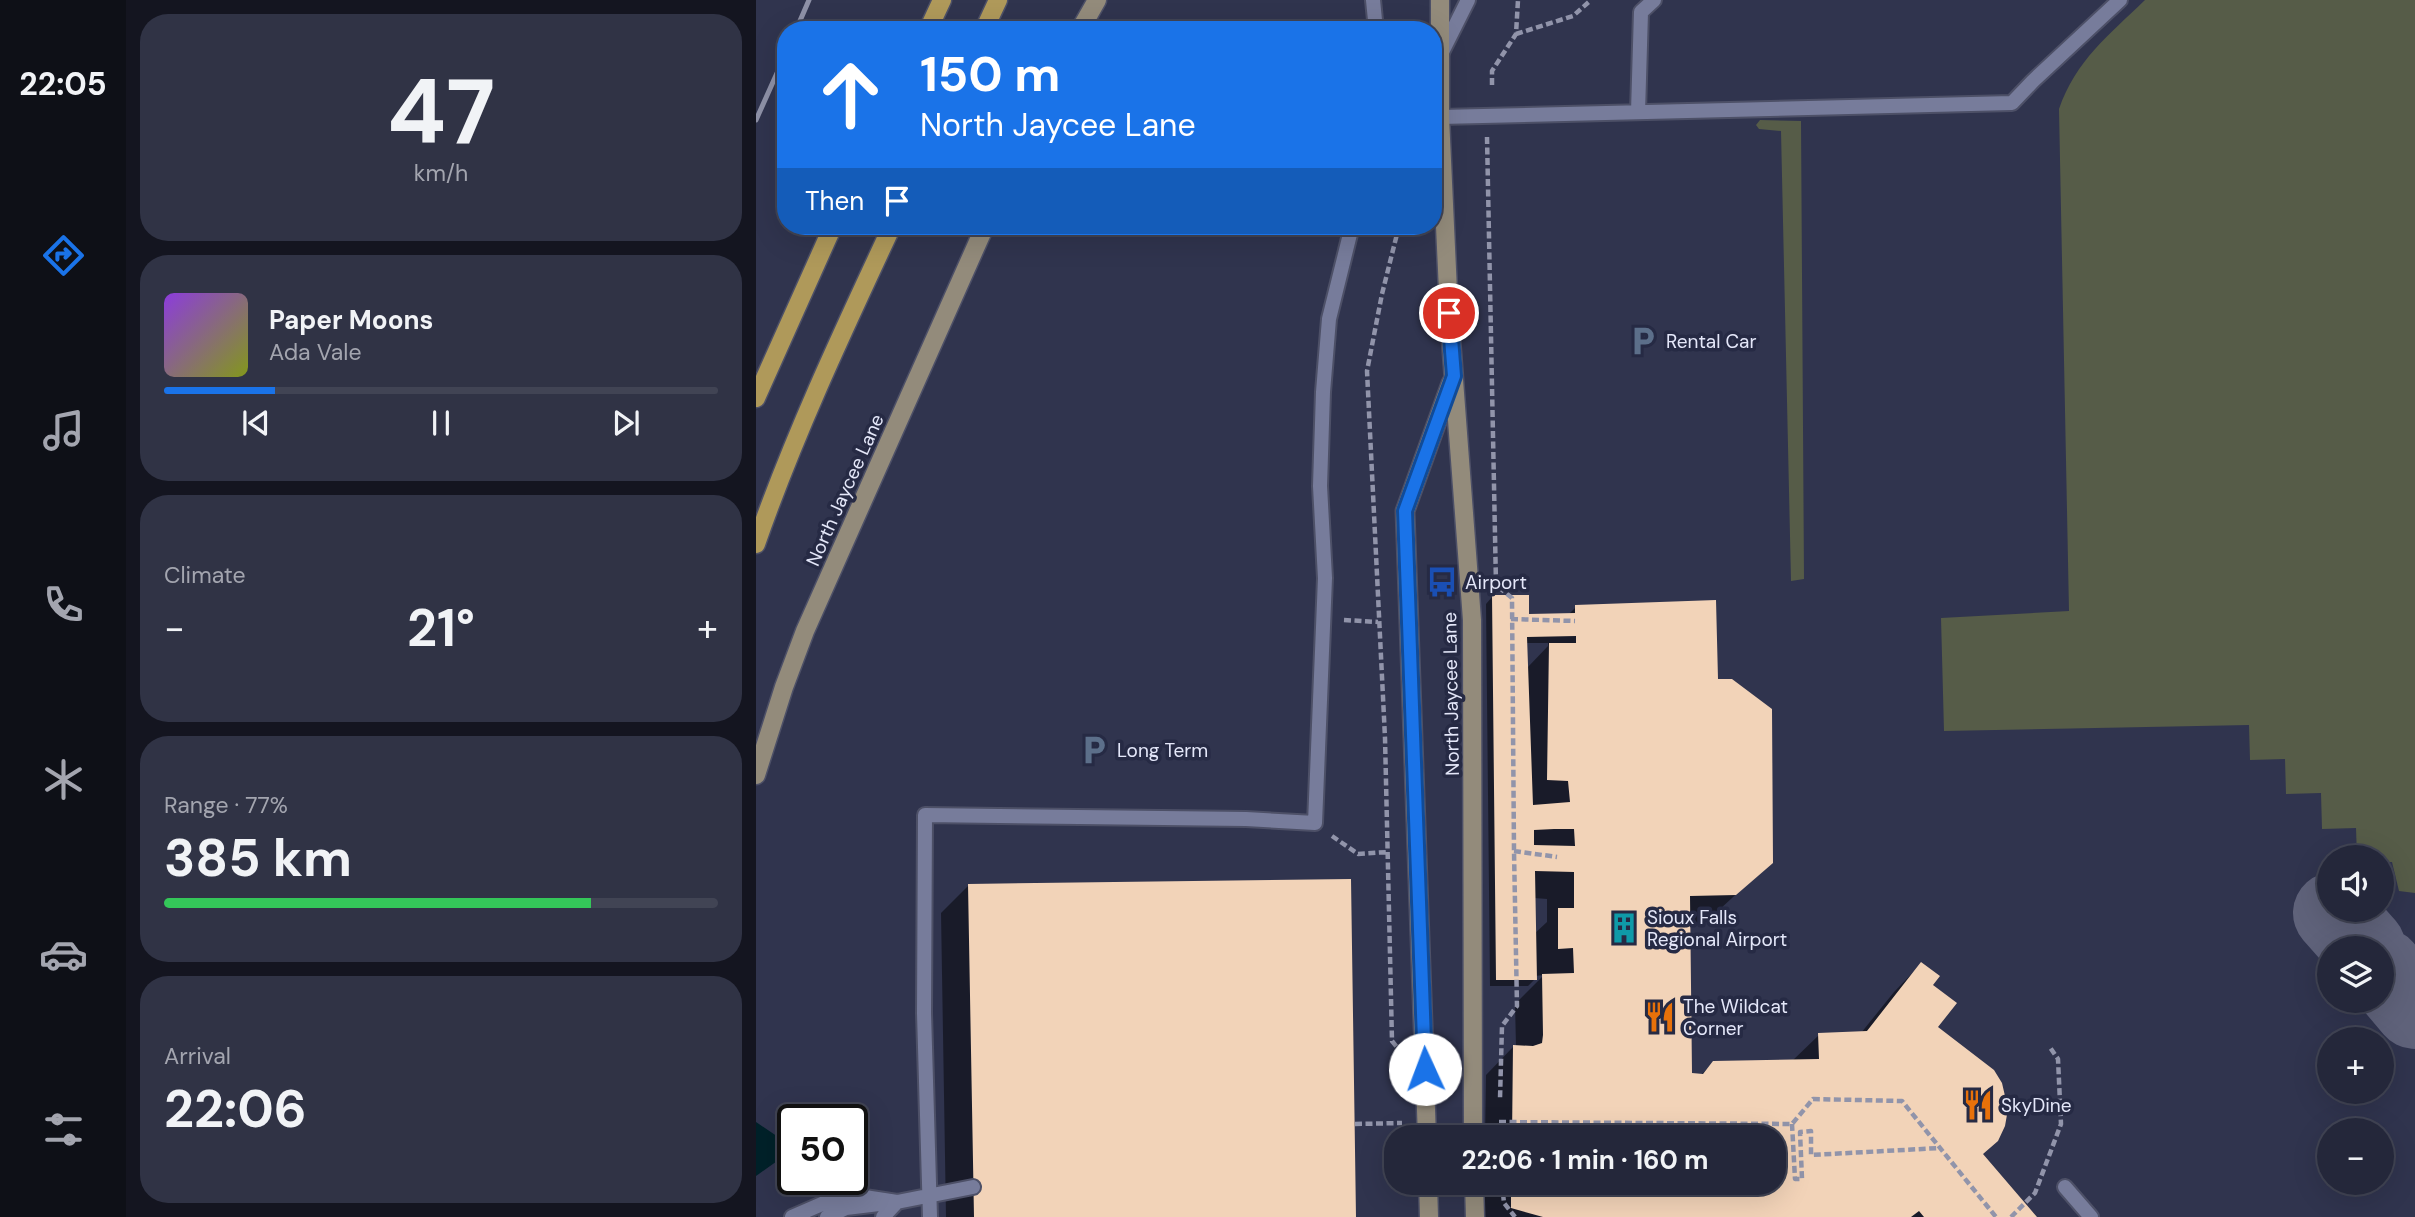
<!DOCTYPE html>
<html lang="en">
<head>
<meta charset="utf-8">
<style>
  body { margin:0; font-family:"DM Sans",sans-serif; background:#303345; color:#f1f3f6; height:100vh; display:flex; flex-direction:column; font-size:26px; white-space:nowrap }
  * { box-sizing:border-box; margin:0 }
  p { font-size:23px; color:#a3a5af }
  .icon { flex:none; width:38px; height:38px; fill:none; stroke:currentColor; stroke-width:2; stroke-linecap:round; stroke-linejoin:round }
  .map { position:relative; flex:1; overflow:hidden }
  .side { display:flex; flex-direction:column; gap:14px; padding:14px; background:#141520; width:630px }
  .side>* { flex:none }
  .hud { position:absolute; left:21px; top:21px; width:665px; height:214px; border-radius:28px; box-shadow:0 7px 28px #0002,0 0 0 2px #414454; background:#1a73e8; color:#fff; overflow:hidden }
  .tools { position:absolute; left:1561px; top:845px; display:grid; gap:14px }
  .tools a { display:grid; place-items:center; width:77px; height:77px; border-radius:50%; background:#24273a; box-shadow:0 7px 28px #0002,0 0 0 2px #414454; font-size:35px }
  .speed { position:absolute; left:21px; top:1104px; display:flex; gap:14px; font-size:35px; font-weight:700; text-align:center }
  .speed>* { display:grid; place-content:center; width:91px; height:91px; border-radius:50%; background:#24273a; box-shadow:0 7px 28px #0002,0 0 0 2px #414454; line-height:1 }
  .speed .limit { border:4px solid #111; border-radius:10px; background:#fff; color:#111 }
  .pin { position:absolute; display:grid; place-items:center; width:60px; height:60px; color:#fff; margin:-30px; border:4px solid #fff; border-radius:50%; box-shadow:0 2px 7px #0007 }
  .me { position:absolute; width:77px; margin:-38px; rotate:358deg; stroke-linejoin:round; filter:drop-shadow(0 0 5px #0008) }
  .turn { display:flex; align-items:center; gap:24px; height:147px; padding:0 28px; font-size:32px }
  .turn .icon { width:91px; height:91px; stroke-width:2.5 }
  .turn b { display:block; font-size:49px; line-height:60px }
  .then { display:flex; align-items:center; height:66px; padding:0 28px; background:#0003; gap:14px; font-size:26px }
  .big { font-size:52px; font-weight:700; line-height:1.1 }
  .side .tile { flex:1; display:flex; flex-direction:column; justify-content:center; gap:10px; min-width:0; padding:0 24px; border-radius:28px; background:#303345 }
  .side .dial { align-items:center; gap:0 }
  .dial b { font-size:91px; line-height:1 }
  .song { display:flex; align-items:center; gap:21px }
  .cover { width:84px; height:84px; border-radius:10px; background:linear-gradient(135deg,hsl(270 70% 55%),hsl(70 70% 35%)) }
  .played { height:7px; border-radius:4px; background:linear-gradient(90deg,#1a73e8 20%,#414454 20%) }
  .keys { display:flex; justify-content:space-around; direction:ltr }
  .heat { display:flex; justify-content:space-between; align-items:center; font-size:38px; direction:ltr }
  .charge { height:10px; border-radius:5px; background:linear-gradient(90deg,#34c759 77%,#414454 0) }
  .trip { position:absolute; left:628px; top:1125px; width:402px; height:70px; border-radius:28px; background:#24273a; box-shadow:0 7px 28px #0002,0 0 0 2px #414454; font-weight:700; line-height:70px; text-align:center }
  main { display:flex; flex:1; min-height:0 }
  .tab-bar { display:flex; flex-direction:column; width:126px; justify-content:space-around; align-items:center; background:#0e1017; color:#a3a5af }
  .tab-bar .icon { width:49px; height:49px }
  .tab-bar .current { color:#1a73e8 }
  .tab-bar b { font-size:32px; color:#f1f3f6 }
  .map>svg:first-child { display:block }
  .green { fill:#565c48 }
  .water { fill:#012129 }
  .shadow { fill:#0007; fill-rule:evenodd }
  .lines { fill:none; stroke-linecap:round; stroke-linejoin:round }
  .taxiway { stroke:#5f627a; stroke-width:82 }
  .building { fill:#f2d3b8; fill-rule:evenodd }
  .lane-casing { stroke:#4d5067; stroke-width:18 }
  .secondary-casing { stroke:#4d5067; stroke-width:21 }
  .primary-casing { stroke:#4d5067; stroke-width:21 }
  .path { stroke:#9194aa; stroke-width:4.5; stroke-dasharray:7 3.5; stroke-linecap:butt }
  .lane { stroke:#777c9b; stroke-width:14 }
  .secondary { stroke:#938b7b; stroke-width:18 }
  .primary { stroke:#af995a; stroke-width:18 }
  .rail { stroke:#8e91a7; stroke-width:5 }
  .route-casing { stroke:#114b97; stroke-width:18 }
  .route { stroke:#1a73e8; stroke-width:12 }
  .labels { text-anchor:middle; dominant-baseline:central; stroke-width:7; stroke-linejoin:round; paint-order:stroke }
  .poi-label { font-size:19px; fill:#e4e7f9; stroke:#262a44; text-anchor:start }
  .street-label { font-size:19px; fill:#e4e7f9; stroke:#262a44 }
</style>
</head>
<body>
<main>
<nav class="tab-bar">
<b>22:05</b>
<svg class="icon current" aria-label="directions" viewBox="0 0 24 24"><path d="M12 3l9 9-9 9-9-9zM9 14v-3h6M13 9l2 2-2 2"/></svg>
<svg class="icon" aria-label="music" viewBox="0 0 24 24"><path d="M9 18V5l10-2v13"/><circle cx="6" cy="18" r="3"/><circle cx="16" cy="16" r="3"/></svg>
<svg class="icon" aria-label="phone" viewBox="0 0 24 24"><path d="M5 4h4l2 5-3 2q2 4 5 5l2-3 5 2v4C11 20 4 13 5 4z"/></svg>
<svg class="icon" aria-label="climate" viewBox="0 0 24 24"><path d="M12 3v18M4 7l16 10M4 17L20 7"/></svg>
<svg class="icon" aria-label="car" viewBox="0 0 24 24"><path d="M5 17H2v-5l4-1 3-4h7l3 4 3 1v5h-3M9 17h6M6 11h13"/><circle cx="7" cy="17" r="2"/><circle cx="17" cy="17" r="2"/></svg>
<svg class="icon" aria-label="filters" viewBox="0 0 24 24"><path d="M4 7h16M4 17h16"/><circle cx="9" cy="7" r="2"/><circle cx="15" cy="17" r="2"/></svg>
</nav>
<section class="side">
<div class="tile dial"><b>47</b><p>km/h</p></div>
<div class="tile">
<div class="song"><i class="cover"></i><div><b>Paper Moons</b><p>Ada Vale</p></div></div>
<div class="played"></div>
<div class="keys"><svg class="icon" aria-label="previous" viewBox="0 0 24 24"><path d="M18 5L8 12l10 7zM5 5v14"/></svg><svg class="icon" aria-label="pause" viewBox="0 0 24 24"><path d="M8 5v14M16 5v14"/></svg><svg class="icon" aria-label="next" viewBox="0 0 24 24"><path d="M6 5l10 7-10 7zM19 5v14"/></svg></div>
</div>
<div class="tile"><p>Climate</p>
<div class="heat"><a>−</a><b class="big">21°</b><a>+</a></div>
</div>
<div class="tile"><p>Range · 77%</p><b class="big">385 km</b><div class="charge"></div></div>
<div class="tile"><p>Arrival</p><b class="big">22:06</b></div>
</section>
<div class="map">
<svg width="1659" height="1217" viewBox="0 0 1659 1217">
  <rect width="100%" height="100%" fill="#30344e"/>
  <path class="green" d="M1389,0H1659V893L1643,891L1636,862H1626V858L1601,857L1600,828L1566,829L1565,793L1530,794L1529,759L1494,760L1493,725L1188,731L1185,618L1313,611L1303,109C1320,60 1353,35 1389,0Z
    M1004,120L1045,121L1048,579L1035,581L1025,131L1003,129L1000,125Z"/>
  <path class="water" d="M0,1122L28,1141L30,1148L24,1159L0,1176Z"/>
  <path class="shadow" d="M736,597L771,615H812L820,607L960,681L1015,862L950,922L932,923L934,1075H945L957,1063L1036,1061L1063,1035L1105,1033L1138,992L1165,964L1174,985L1180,1027L1226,1155L1278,1217H728L729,1183H1018V1138H729L730,1075L757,1047H760L759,1004L788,975L779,976V979L772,986H734L730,604ZM770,643H792V646L771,668ZM778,898L791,899V922L778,934Z
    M213,885L599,1217H190L185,913Z"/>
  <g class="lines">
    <path class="taxiway" d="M1578,913L1609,948
      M1626,969L1659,1008"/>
  </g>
  <path class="building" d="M736,595H773V614L819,613V605L960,600L962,679H976L1016,709L1017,863L980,895L934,896L936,1073L947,1074L957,1061L1063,1059L1062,1033L1111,1031L1165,962L1184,976L1177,985L1201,1003L1182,1027L1238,1070L1246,1083L1252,1109L1249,1126L1242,1141L1227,1154L1281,1217H1168L1163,1211L1155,1217H787L755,1208V1183H1018V1138H756L757,1045L777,1046L786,1043L787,1035L786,974L818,973L817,948L802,949V908H818V872L779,871L781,980H740ZM820,636V643H793L791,780L812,781L814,802L777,805L771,637ZM798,829H818L819,846L778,845V830Z
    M595,879L600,1217H218L212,884Z"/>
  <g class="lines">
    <g class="lane-casing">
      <path id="lane" d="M617,0L620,30
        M685,54L712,0
        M882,112L885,12L898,0
        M684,117L1256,103L1277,81L1364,0
        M1309,1187L1335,1217
        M36,1217L89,1194L141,1202
        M71,1217L90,1208L123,1204
        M127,1217L141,1202L217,1187
        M174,1217L168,1013L169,815L490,819L559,823L569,578L564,486L567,392L573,319L596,226"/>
    </g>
    <g class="secondary-casing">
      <path id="secondary" d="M684,0V117L693,313L716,620L717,1138
        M324,30L341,0
        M0,775L28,687L49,631L229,226
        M671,1138L649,511L695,383
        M672,1183L673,1217
        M718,1183L719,1217"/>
    </g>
    <g class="primary-casing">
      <path id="primary" d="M172,30L186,0
        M228,30L242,0
        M0,398L77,226
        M0,544C38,435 87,331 136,226"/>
    </g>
    <path class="path" d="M760,34L817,16L835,0
      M736,85V71L760,34L762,0
      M731,137L740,585L756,598L758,851L761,1006L746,1026L744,1099
      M643,226L626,294L611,371L629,738L636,1041L644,1051
      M755,619L819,621
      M588,620L622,622
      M576,836L602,854L632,852
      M758,851L801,857
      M743,1122L1036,1124L1057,1099L1146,1101L1240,1217
      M599,1124L646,1123
      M1036,1124L1039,1179H1046L1044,1132L1055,1131V1155L1184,1148
      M746,1183L748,1203L759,1217
      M1255,1217L1279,1193L1305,1124L1302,1059L1293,1046"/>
    <use href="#lane" class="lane"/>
    <use href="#secondary" class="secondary"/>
    <use href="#primary" class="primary"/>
    <path class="rail" d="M40,30L53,0
      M0,120L30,53"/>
  </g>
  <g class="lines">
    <g class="route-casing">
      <path id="route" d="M669,1069L649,511L698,376L693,313"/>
    </g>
    <use href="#route" class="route"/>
  </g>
  <defs>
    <g id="parking-bare" transform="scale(2.415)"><path d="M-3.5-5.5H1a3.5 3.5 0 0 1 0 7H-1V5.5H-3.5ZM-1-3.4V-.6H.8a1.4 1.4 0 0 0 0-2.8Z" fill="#5c6f8a" stroke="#262a44" stroke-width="2.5" paint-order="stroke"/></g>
    <g id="bus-bare" transform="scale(2.415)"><path d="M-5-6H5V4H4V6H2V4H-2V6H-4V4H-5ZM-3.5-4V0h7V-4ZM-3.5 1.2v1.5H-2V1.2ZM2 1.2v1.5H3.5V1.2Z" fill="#1a4fb4" stroke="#262a44" stroke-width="2.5" paint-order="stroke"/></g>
    <g id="building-bare" transform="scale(2.415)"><path d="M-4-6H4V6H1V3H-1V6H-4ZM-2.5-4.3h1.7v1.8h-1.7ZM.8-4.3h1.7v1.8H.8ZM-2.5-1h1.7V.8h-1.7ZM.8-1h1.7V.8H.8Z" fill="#0f9aa8" stroke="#262a44" stroke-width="2.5" paint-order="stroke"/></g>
    <g id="restaurant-bare" transform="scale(2.415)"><path d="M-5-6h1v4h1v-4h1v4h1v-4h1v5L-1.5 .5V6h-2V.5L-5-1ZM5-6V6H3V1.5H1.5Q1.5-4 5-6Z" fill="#e8710a" stroke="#262a44" stroke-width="2.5" paint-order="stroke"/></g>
  </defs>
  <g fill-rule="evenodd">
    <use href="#parking-bare" x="887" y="341"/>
    <use href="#bus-bare" x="686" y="582"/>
    <use href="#parking-bare" x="338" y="750"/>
    <use href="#building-bare" x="868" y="928"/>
    <use href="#restaurant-bare" x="904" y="1017"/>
    <use href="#restaurant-bare" x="1222" y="1105"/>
  </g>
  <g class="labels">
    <g class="poi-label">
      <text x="910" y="341">Rental Car</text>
      <text x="709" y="582">Airport</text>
      <text x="361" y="750">Long Term</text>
      <text x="891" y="917">Sioux Falls<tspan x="891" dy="22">Regional Airport</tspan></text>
      <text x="927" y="1006">The Wildcat<tspan x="927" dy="22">Corner</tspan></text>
      <text x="1245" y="1105">SkyDine</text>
    </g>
    <g class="street-label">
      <text transform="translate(89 490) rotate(-66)">North Jaycee Lane</text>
      <text transform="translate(695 694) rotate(-91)">North Jaycee Lane</text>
    </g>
  </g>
</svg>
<div class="tools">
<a><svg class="icon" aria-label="sound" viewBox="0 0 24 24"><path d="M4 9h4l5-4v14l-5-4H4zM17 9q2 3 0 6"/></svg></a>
<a><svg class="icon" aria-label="layers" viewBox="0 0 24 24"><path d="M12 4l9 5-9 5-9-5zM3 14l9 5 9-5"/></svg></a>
<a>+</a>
<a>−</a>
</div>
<div class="speed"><div class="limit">50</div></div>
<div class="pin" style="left:693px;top:313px;background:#d93025"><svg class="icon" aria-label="arrive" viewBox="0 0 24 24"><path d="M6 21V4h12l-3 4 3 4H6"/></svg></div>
<svg class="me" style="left:669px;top:1069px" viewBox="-20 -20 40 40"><circle r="19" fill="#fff"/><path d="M0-13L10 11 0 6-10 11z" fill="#1a73e8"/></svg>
<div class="trip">22:06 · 1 min · 160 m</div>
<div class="hud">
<div class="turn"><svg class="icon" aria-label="ahead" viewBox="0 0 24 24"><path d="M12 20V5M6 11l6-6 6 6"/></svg><div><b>150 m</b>North Jaycee Lane</div></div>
<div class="then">Then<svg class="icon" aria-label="arrive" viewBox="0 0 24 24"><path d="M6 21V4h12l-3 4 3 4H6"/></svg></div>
</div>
</div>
</main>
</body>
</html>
